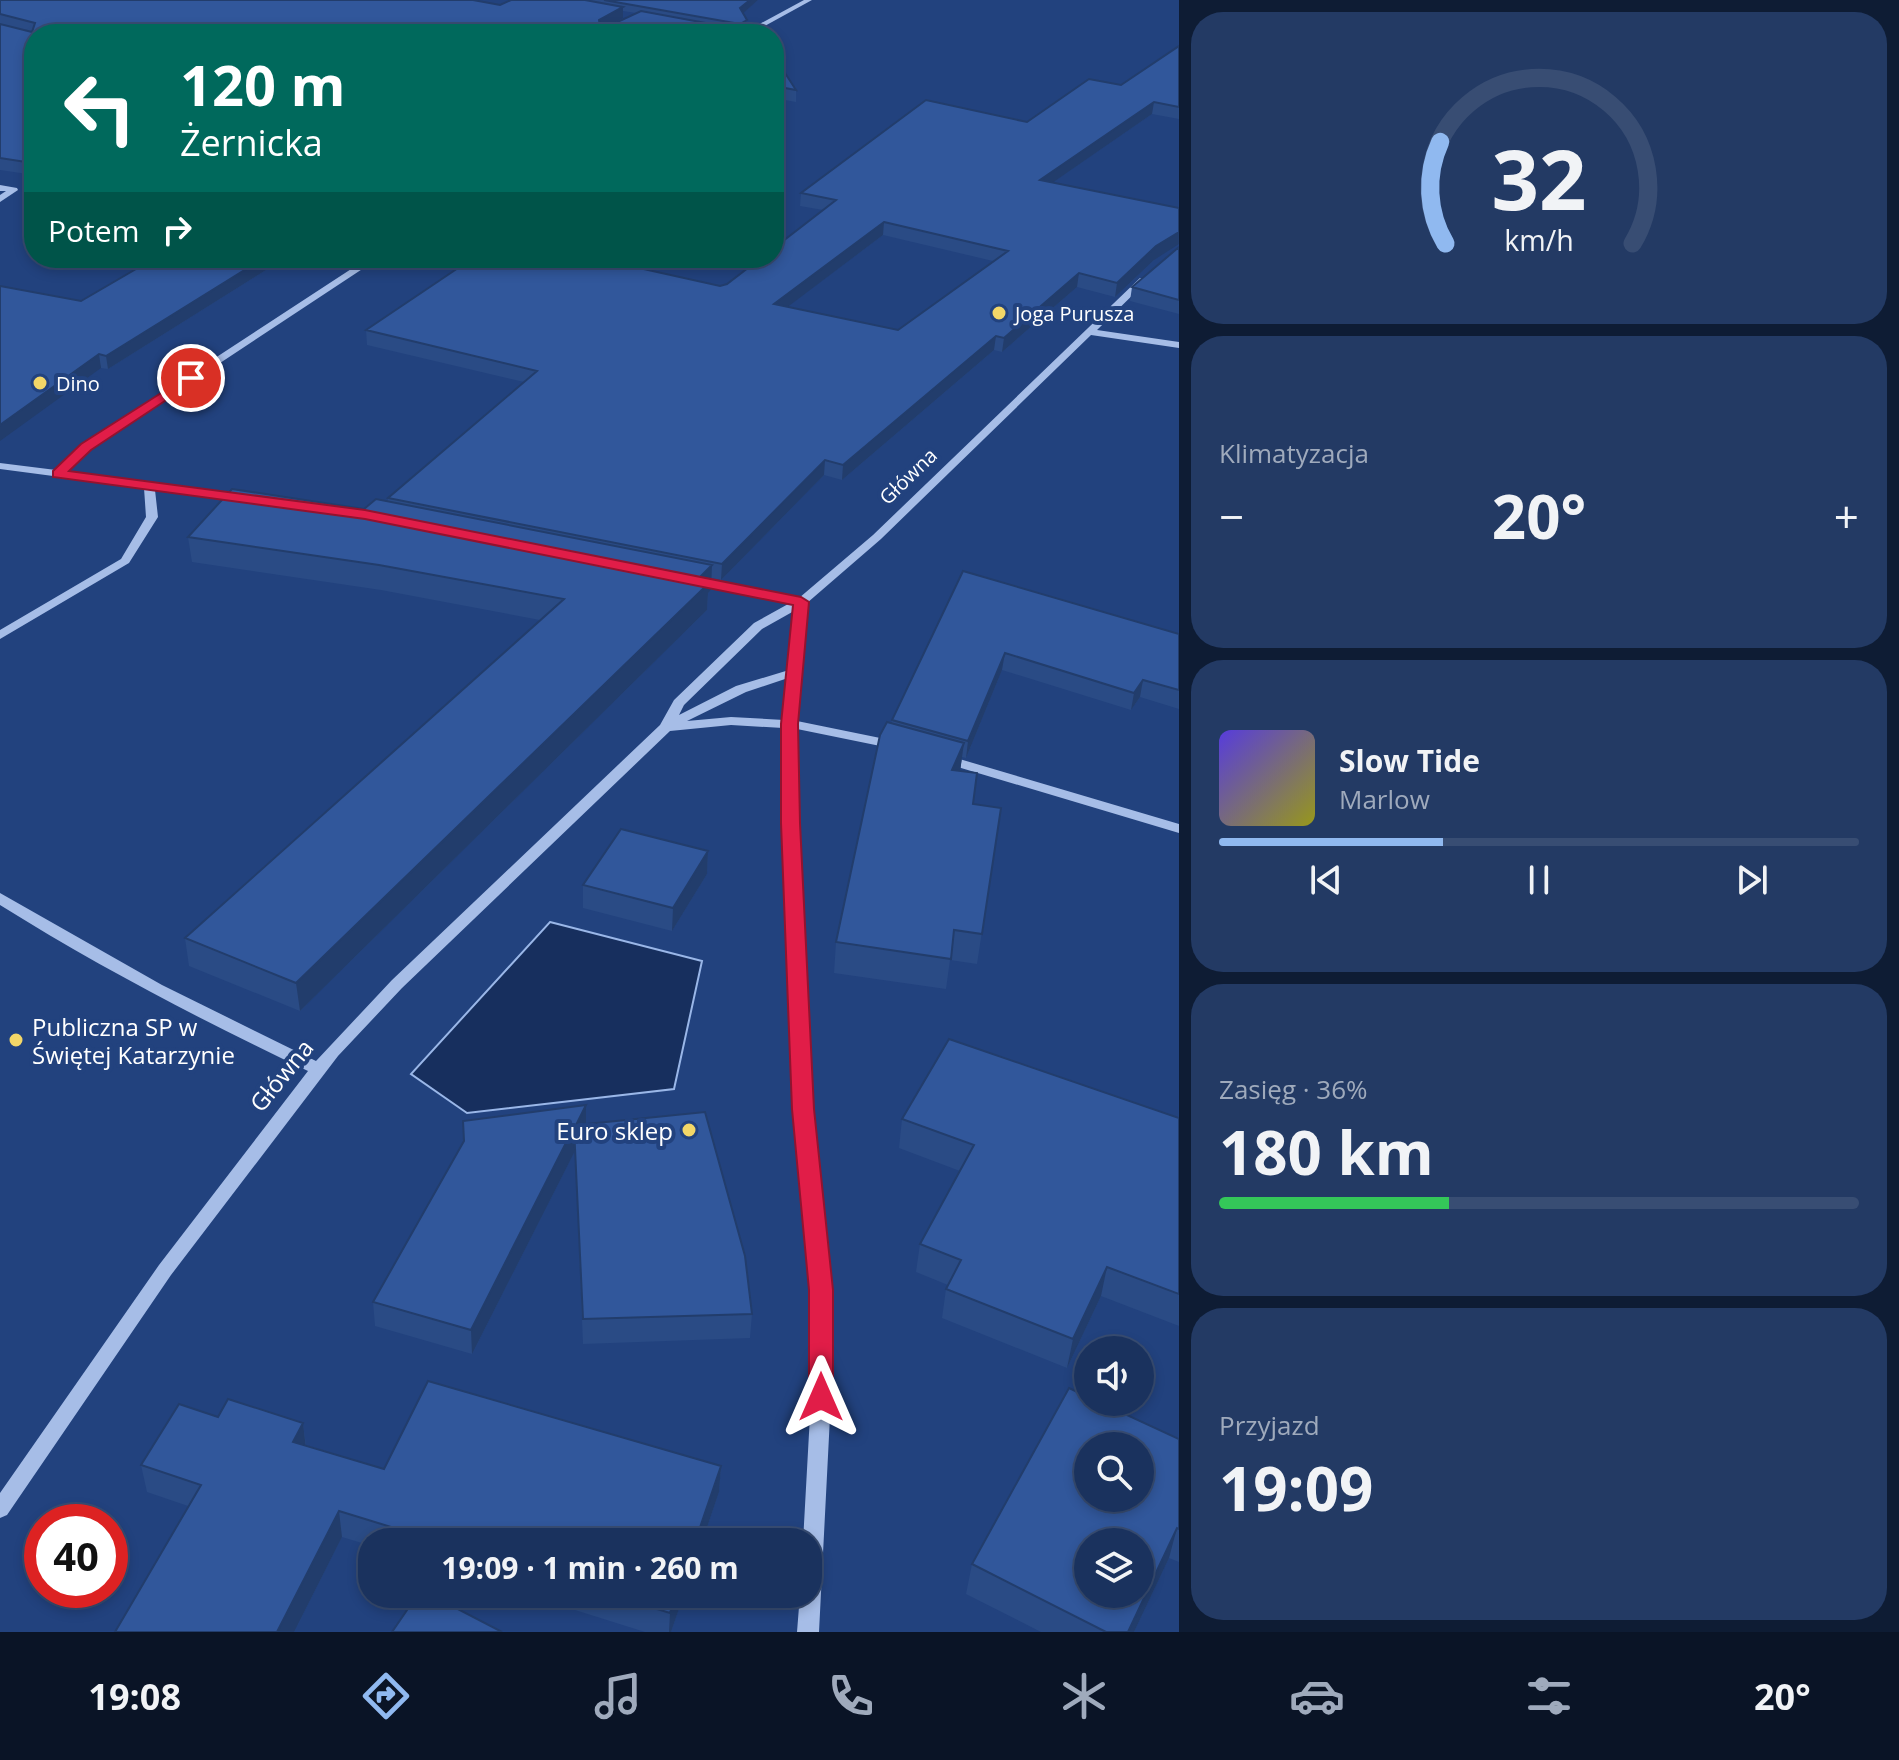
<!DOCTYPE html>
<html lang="pl">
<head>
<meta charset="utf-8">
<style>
  body { margin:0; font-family:"Open Sans",sans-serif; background:#233a64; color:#f1f3f6; height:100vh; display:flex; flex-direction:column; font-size:30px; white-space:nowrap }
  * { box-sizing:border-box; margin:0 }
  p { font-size:26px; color:#9faabc }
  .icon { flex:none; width:44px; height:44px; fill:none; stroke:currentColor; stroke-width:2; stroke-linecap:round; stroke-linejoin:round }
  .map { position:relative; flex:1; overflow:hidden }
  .drawer { display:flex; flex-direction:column; gap:12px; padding:12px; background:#0e1c34; width:720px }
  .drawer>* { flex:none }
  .banner { position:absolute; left:24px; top:24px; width:760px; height:244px; border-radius:32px; box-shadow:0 4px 12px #0003,0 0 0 2px #384d73; background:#00695c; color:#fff; overflow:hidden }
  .tools { position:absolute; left:1074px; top:1336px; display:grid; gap:16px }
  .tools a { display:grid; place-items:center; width:80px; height:80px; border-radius:50%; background:#1a325e; box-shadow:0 4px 12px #0003,0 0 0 2px #384d73; font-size:40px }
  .speed { position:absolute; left:24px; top:1504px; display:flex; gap:16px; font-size:40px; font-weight:700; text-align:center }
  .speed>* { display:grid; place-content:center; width:104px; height:104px; border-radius:50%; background:#1a325e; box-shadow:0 4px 12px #0003,0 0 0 2px #384d73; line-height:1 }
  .speed .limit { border:12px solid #d22; background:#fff; color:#111 }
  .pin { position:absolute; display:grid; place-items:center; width:68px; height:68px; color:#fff; margin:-34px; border:4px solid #fff; border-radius:50%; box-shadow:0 2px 8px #0007 }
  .me { position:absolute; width:88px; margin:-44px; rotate:0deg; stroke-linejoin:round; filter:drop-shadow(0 0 6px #0008) }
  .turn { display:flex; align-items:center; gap:28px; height:168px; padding:0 24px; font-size:36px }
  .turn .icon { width:104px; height:104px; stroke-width:2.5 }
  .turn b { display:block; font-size:56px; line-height:68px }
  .then { display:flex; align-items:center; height:76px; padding:0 24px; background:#0003; gap:16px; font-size:30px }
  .big { font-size:60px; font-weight:700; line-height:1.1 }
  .drawer .widget { flex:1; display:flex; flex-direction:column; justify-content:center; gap:12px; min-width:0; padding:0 28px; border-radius:32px; background:#233a64 }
  .drawer .dial { align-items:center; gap:0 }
  .dial svg { height:208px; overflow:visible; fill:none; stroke:#384d73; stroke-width:7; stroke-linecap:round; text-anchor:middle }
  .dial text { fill:#f1f3f6; stroke:none }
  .song { display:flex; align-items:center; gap:24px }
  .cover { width:96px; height:96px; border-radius:12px; background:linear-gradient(135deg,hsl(250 70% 55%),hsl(60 70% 35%)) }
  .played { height:8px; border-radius:4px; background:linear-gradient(90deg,#90b9f0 35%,#384d73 35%) }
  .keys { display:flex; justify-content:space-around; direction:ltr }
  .heat { display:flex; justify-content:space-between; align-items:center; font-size:44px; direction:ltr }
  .charge { height:12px; border-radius:6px; background:linear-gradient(90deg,#34c759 36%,#384d73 0) }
  .trip { position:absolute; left:358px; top:1528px; width:464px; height:80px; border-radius:32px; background:#1a325e; box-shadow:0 4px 12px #0003,0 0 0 2px #384d73; font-weight:700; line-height:80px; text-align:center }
  .menu { display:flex; height:128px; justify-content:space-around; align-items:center; background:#0a1426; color:#9faabc }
  .menu .icon { width:56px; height:56px }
  .menu .on { color:#90b9f0 }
  .menu b { font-size:36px; color:#f1f3f6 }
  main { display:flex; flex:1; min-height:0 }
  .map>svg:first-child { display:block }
  .water { fill:#172f5e; stroke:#9ab7e8; stroke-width:2 }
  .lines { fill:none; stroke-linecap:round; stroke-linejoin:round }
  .minor { fill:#a6bde7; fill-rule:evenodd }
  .wall { fill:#2a4b85; fill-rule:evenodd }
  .shaded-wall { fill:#223d6c }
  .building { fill:#31579b; stroke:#223d6c; stroke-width:2; fill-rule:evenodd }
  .route { fill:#e11d48; stroke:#92132f; stroke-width:2 }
  .poi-dot { fill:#f3d768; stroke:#22427e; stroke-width:3 }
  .labels { text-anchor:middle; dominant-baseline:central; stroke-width:8; stroke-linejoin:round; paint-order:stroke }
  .far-poi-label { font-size:20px; fill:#fff; stroke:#22427e; text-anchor:start }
  .far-street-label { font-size:20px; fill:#fff; stroke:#22427e }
  .poi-label { font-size:24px; fill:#fff; stroke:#22427e; text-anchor:start }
  .street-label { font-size:24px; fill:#fff; stroke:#22427e }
</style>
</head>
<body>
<main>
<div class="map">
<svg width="1179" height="1632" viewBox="0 0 1179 1632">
  <rect width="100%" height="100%" fill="#22427e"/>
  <path class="water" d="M550,922L702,961L674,1089L467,1113L411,1074Z"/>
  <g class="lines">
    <path class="minor" d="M804,0H812L750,34H741Z
      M0,185L17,188L18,190L0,202V195L6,191H0Z
      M368,258H379L90,449L67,471L246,495L252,498L250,500L155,490L158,517L129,563L0,639V630L121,559L146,517L144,488L0,469V463L56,470L82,445Z
      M1140,278L1148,280L1097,330L1179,342V348L1091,335L881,539L807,603L797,721L895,741L902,745L895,749L797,729L798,823L811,1109L830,1290L831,1397L819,1632H797L800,1594H808V1542H803L811,1397L812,1290L795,1109L784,823L783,728L731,725L670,731L402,988L338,1056L171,1275L7,1515L0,1518V1493L159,1265L308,1071C203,1021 99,967 0,905V893L162,985L316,1061L392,980L660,725L674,700L754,623L790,603L691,584L689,581L691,578L695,577L799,598L873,535ZM794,611L789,670L736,686L679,715L684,705L762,629ZM788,678L784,720L731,717L687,721L746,692Z
      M946,755L1179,824V833L941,762L939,759L941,756Z"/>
  </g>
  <path class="wall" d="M0,0L500,5L511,0H758L743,13L747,25L759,34H34V175L0,170ZM623,11L636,13L610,25L623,18Z
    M1179,46V119L1152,114L1053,182L1154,260L1115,297L1077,287L1002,352L994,350L842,480L824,475L721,580L711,578V590L708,593L707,610L300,1011L189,966L185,938L540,620L381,590L192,562L188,537L364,509L388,501V498L524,382L367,345L366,330L473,258H603L601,260L720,286L727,284L823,210L800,206L801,193L1027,122L1121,85ZM883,235L993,261L898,330L787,307Z
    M774,56L796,90V102L774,98Z
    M1179,247V314L1130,301L1132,287Z
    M155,258H285L108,369L101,368L81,301Z
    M963,571L1179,634V709L1140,697L1131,710L1002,670L966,758L962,757L960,771L973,804L1001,808L977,964L950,960L946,989L834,973L836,942L892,720Z
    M708,851L707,874L672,931L583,908V885Z
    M586,1105V1124L752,1314L750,1338L583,1344L575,1151L472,1354L375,1326L373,1302Z
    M1179,1118V1326L1101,1296L1067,1368L942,1318L946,1289L948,1285L916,1272L920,1244L960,1171L899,1148L902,1119Z
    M218,1417L303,1423L306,1445L384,1469L721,1466L719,1492L702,1542H372V1546L342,1537L294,1632H115L188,1506L147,1492L141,1465Z
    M1179,1439V1562L1169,1558L1134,1632H1041L966,1594L972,1564Z
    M524,1594H684L671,1632H645Z"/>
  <path class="shaded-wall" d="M750,0H758L740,16V8Z
    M623,7V18L599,31V20Z
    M1154,102L1152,114L1039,192L1040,180Z
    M884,222L883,235L773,318L774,304Z
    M1179,232V244L1154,260L1115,297L1117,283L1156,246Z
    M264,258H285L108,369L106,356Z
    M1079,273L1077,287L1002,352L1004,338Z
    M996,336L994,350L842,480L843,465Z
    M99,354L101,368L0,441V425Z
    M825,460L824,475L721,580L722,564Z
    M712,565L711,590L708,593L707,610L300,1011L296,983Z
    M1005,653L1002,670L966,758L968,741Z
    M1143,680L1140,697L1131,710L1134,693Z
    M964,743L960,772L952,770Z
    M708,851L707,874L672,931L673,908Z
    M586,1105V1129L576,1125Z
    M574,1127L575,1151L472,1354L471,1330Z
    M1107,1267L1101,1296L1067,1368L1073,1339Z
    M303,1423L306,1449L293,1442Z
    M721,1466L719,1492L702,1542H695Z
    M339,1511L342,1537L294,1632H277Z
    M1177,1528L1169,1558L1134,1632H1128Z
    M676,1594H684L671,1632H669L670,1613Z"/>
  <path class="building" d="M0,0H473L500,5L511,0H585L623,7L599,20L600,26L611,25L641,11L722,26L753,25L759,34H34V161L32,163L0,158V24L32,32L35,23L0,14Z
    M604,0H750L740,8L747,20L740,24Z
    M1179,46V107L1154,102L1040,180L1179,208V232L1156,246L1117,283L1079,273L1004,338L996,336L843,465L825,460L722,564L388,498L537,371L366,330L473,258H594L720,286L727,284L761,258H774V248L836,200L801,193L926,100L1027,122L1089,79L1121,85ZM884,222L1008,251L898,330L774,304Z
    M774,56L796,90L774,86Z
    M1179,247V300L1132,287Z
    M155,258H264L106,356L99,354L0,425V286L81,301Z
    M232,489L364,509L376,499L712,565L695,582L708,584L296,983L185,938L564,599L379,565L188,537Z
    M963,571L1179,634V690L1143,680L1134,693L1005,653L968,741L892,720Z
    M887,722L964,743L952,770L977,773L973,804L1001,808L982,934L954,930L951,959L836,942L880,735Z
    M621,829L708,851L673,908L583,885Z
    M949,1039L1179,1118V1294L1107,1267L1073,1339L946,1289L961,1260L920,1244L974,1145L902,1119Z
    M586,1105L576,1125L705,1112L745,1256L752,1314L583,1319L574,1127L471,1330L373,1302L464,1141L463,1121Z
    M428,1381L721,1466L695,1542H440L339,1511L277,1632H115L201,1485L141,1465L179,1404L218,1417L228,1399L303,1423L293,1442L384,1469Z
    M1069,1388L1088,1397V1402H1099L1179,1439V1529L1177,1528L1128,1632H1106L972,1564ZM1088,1446H1140V1498H1088ZM1088,1542H1140V1594H1088Z
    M418,1594H429L502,1632H392Z
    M608,1594H676L670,1613Z"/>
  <path class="route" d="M191,374L195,375V381L91,450L69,471L365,510L801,597L809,602L798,724L800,823L814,1109L833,1290V1397L830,1405L821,1408L812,1405L809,1397V1290L792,1109L781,823V724L793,605L365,519L53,477V471L81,444Z"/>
  <g class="poi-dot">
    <circle cx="999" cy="313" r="8"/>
    <circle cx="40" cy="383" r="8"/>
    <circle cx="16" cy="1040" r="8"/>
    <circle cx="689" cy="1130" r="8"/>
  </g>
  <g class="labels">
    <g class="far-poi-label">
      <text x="1015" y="313">Joga Purusza</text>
      <text x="56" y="383">Dino</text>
    </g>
    <g class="far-street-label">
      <text transform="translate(908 476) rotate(-44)">Główna</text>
    </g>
    <g class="poi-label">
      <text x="32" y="1026">Publiczna SP w<tspan x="32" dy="28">Świętej Katarzynie</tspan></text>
      <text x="673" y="1130" text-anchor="end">Euro sklep</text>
    </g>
    <g class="street-label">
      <text transform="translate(281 1075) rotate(-51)">Główna</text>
    </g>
  </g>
</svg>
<div class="tools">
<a><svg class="icon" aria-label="sound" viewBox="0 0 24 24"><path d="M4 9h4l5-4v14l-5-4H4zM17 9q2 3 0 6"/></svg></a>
<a><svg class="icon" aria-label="search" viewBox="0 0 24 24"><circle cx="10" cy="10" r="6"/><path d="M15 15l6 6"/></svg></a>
<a><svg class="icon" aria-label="layers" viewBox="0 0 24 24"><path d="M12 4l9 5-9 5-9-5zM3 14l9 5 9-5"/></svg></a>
</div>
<div class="speed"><div class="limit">40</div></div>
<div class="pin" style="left:191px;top:378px;background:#d93025"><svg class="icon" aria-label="arrive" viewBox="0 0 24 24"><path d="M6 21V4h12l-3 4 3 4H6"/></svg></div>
<svg class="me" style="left:821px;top:1397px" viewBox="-20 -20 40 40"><path d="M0-17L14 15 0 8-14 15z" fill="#e11d48" stroke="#fff" stroke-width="4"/></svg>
<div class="trip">19:09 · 1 min · 260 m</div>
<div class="banner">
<div class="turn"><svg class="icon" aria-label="left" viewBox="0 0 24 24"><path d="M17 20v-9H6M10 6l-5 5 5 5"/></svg><div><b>120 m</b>Żernicka</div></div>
<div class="then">Potem<svg class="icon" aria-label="right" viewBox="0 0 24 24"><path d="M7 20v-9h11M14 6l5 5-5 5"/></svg></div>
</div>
</div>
<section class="drawer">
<div class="widget dial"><svg viewBox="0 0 100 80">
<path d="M14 69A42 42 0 1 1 86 69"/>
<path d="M14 69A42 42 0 0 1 12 30" stroke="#90b9f0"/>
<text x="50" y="56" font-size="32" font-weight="700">32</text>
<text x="50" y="72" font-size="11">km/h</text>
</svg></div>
<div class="widget"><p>Klimatyzacja</p>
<div class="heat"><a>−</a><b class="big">20°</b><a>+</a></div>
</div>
<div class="widget">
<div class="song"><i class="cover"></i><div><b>Slow Tide</b><p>Marlow</p></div></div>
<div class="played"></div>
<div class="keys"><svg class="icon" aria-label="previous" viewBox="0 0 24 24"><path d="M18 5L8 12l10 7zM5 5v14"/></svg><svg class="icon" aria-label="pause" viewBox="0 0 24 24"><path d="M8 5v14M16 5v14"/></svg><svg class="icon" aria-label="next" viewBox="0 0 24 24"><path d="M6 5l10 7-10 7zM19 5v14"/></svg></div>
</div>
<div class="widget"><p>Zasięg · 36%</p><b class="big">180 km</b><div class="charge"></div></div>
<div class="widget"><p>Przyjazd</p><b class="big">19:09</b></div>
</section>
</main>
<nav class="menu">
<b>19:08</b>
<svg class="icon on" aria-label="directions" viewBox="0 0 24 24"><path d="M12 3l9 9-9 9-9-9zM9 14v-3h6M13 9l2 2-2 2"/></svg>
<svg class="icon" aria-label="music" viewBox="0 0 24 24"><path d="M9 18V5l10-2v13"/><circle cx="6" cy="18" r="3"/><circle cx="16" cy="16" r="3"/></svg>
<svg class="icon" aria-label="phone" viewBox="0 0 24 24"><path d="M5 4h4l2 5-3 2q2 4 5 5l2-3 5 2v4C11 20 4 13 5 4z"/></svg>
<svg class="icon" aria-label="climate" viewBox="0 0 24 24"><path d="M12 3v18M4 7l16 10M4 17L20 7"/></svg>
<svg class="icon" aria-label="car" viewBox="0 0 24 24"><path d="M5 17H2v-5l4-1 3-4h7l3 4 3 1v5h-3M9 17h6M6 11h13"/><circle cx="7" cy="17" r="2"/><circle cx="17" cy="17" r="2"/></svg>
<svg class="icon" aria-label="filters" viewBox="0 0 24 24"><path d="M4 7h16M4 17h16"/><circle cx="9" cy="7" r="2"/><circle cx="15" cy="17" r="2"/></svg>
<b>20°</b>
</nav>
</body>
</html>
